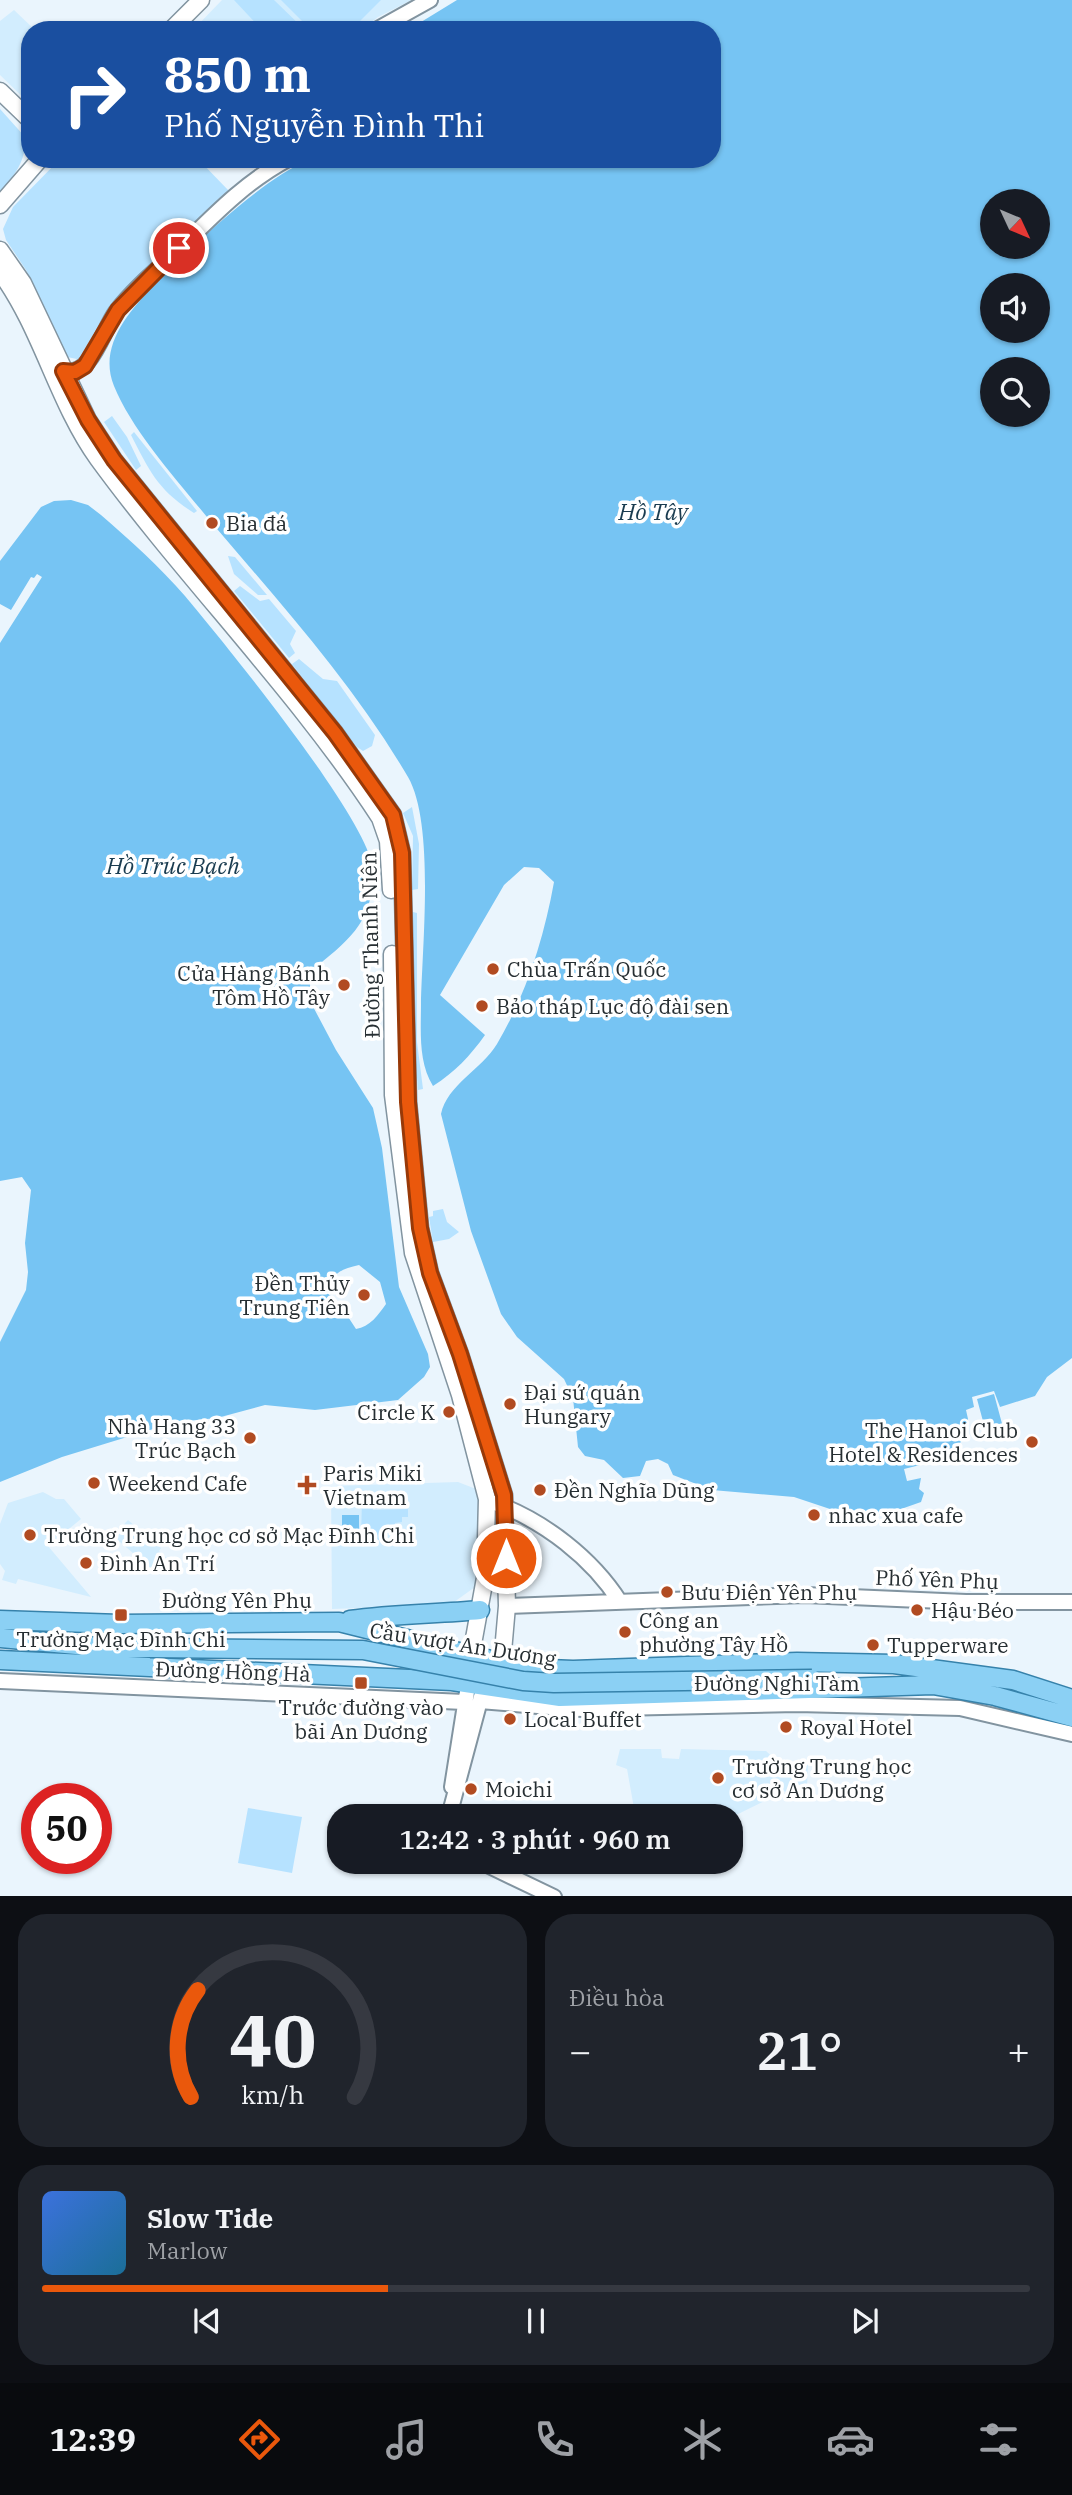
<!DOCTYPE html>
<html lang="vi">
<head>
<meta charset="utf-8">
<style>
  body { margin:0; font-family:"IBM Plex Serif",serif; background:#20242c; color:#f1f3f6; height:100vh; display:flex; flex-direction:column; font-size:26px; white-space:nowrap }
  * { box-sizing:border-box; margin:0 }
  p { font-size:23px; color:#9ea1a6 }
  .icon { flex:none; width:38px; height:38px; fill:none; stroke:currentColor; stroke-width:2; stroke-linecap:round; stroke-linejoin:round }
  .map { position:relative; height:1896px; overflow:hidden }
  .side { display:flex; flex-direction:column; gap:18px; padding:18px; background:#0d0f14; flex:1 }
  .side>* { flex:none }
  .banner { position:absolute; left:21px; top:21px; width:700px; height:147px; border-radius:28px; box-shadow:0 2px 5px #0004; background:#1a4fa0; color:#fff; overflow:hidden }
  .needle { width:46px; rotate:134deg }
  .tools { position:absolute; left:980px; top:189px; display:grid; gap:14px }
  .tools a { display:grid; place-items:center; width:70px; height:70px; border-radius:50%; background:#171b24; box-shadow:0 2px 5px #0004; font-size:35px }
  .speed { position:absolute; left:21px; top:1783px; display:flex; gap:14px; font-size:35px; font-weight:700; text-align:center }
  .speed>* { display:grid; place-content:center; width:91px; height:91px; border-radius:50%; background:#171b24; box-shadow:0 2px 5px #0004; line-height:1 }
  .speed .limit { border:10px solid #d22; background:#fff; color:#111 }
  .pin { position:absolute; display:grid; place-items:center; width:60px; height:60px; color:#fff; margin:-30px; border:4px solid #fff; border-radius:50%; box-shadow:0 2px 7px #0007 }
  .me { position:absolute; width:77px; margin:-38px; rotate:0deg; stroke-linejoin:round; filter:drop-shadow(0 0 5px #0008) }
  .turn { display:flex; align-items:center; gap:24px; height:147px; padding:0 28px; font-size:32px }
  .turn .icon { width:91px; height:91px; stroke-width:2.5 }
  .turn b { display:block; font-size:49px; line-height:60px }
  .big { font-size:52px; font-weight:600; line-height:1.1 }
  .side .tile { flex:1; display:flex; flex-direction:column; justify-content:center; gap:10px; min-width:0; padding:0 24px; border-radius:28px; background:#20242c }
  .side .dial { align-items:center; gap:0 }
  .dial svg { height:182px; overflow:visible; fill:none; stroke:#363941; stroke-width:7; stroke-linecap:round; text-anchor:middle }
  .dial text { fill:#f1f3f6; stroke:none }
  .song { display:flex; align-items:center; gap:21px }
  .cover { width:84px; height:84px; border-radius:10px; background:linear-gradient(135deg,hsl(220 70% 55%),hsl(200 70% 35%)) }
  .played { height:7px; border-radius:4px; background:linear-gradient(90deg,#ea580c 35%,#363941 35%) }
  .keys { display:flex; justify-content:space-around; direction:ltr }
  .heat { display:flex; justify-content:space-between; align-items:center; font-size:38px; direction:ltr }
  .side .tiles { flex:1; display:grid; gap:18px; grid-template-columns:1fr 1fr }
  .tile:last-child { grid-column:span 2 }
  .trip { position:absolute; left:327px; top:1804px; width:416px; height:70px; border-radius:28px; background:#171b24; box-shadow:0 2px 5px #0004; font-weight:600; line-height:70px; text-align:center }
  .tabs { display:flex; height:112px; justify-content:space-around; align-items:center; background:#090b0e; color:#9ea1a6 }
  .tabs .icon { width:49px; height:49px }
  .tabs .selected { color:#ea580c }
  .tabs b { font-size:32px; color:#f1f3f6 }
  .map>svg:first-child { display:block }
  .built { fill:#d2edfe }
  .green { fill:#b6e2ff }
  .water { fill:#76c4f3; fill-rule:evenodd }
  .pier { fill:#eaf5fd }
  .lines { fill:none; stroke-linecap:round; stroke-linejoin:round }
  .tertiary-casing { stroke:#8294a0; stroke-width:18 }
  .secondary-casing { stroke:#8294a0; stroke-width:19 }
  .primary-casing { stroke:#3682ab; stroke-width:21 }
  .tertiary { stroke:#fff; stroke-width:14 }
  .secondary { stroke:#fff; stroke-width:16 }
  .primary { stroke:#8bd0f4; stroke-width:18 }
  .primary-bridge-casing { stroke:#3682ab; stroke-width:21; stroke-linecap:butt }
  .primary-bridge { stroke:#8bd0f4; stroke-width:18 }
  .route-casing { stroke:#983908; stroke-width:18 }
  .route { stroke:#ea580c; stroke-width:12 }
  .poi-dot { fill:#b14b21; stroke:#fff; stroke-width:2.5 }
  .labels { text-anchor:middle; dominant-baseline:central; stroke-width:7; stroke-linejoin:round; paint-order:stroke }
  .poi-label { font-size:21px; fill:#262e32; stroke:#fff; text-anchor:start }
  .street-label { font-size:21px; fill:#262e32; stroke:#fff }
  .water-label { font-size:23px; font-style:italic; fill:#1a3c50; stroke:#fff }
</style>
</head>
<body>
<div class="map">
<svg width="1072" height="1897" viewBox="0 0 1072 1897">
  <rect width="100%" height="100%" fill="#eaf5fd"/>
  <path class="built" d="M222,0H412L378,17L361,30H193Z
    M14,10L35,30H30V104L0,75V21Z
    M458,1482L476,1489L482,1505L475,1587L450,1605L332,1609L331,1486Z
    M43,1492L56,1499H64L81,1519L48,1546L91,1597L18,1579L16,1584L2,1580L5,1571L0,1564V1524L8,1503Z
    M128,1520L161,1548L159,1551L169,1560L154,1571L113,1536Z
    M620,1749H661L662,1758L679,1759L681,1749L766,1751L779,1763H808L807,1787L800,1799L785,1791L732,1817L650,1816L634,1808L627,1769L616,1765Z"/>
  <path class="green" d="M234,0H274L305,30H262Z
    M281,0H381L351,30H311Z
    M0,109L26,138C25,162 15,175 0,192Z
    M60,159H198L229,191L103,322L85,355L77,359L67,357L26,270L6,240L3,229L13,207Z
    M112,416L127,437L141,466L136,470L104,422Z
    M134,432L197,511L194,513C158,490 150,472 131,435Z
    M228,556L235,557L267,595H258L234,574Z
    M240,586L260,601L269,599L296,631L290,644L295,653L289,658L234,591Z
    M299,659L323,679L337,681L375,735L372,746L363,751L357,747L292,664Z
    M412,807L419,844L418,889L412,890L413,836L403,813Z
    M413,912L417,913V1042L423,1089L418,1090L413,1028Z
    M443,1209L447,1222L459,1232L449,1239L433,1242L429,1217L433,1216V1211Z
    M372,1498L373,1510L408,1509V1517H402V1522L395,1523V1528H389V1534H382L383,1540H361L362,1499Z
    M248,1808L302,1817L292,1873L238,1863Z"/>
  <path class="water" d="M457,0H1072V1358L1047,1377L1035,1396L1000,1407L994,1391L972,1397L974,1407L966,1410L968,1419L956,1456L904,1469L907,1481L921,1478L919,1489L924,1493L921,1502L884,1515H848L794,1497L712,1490L673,1475L668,1464L658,1459L646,1461L640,1476L623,1478L604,1460L585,1456L578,1447L573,1398L564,1379L517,1337L501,1314L471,1231L441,1114C447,1085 482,1069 497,1044C526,995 544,938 554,882L539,868L524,867L504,885L440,995L485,1035C470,1056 455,1072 433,1086C418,1062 421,1031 421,1004C422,947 435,824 408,777C354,685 281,604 212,523C181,485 132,431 114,386C98,347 128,313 153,286C187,251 263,178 307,161C323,154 378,159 398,159C503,159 608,159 712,159V30H408ZM992,201H1038V247H992ZM992,285H1038V331H992ZM992,369H1038V415H992Z
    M71,500L88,505L101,515C130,540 160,567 185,596C222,640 369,820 372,867C376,921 349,940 311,971L309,999L336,1050L373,1108L382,1148L399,1287L428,1354L430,1367L424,1377L398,1400L315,1410L265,1405L217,1418L176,1422L62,1457L0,1482V1342L26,1290L28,1272L25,1243L31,1190L22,1177L0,1181V561L41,507L54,501ZM359,1265L380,1282L386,1304C378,1315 370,1327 356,1329L339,1303L326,1292C332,1274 340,1269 359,1265Z
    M994,1394L1004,1431L987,1436L977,1399Z
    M342,1515H359V1545H342Z"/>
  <path class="pier" d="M37,574L42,577L0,643V604L11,610L31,577L34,578Z"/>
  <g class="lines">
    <g class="tertiary-casing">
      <path id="tertiary" d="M376,30L430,0
        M63,371C92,378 102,331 116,312C132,291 153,273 173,255C209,220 243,183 288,159
        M495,1503C544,1521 592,1558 620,1602
        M507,1606L805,1595L966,1602H1072
        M0,1681L464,1702
        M480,1701L573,1709L797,1704L960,1708L1072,1734
        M452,1787L470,1673
        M449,1816L482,1693
        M481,1862L554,1897"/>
    </g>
    <g class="secondary-casing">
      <path id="secondary" d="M171,30L201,0
        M0,91L30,120
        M0,205L40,159
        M0,250L23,283L88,420L114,460L335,733L393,815L402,853L408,1102L420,1228L430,1273L460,1354L504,1495L507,1606L502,1663
        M0,272C42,329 57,402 98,459C188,582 297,691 380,818L388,841L391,890
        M392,954L393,1095L413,1253L460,1395L487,1499L485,1578L471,1655"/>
    </g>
    <g class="primary-casing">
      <path id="primary" d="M0,1620L120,1624L339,1622L523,1668L573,1670L797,1662L894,1664L1013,1680L1072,1699
        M350,1620C393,1614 436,1614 480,1610
        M0,1638L109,1648H150
        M0,1660L452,1681L560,1697L933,1685L995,1696L1072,1717"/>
    </g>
    <use href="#tertiary" class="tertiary"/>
    <use href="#secondary" class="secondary"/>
    <use href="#primary" class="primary"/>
    <g class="primary-bridge-casing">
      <path id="primary-bridge" d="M150,1648L363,1650L523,1681L554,1683L812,1679"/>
    </g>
    <use href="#primary-bridge" class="primary-bridge"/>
  </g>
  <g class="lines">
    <g class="route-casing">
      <path id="route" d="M179,248L118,310L85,366L75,372L63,371L88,420L114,460L335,733L393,815L402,853L408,1102L420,1228L430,1273L460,1354L504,1495L506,1558"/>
    </g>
    <use href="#route" class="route"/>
  </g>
  <g class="poi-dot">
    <circle cx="212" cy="523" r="7"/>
    <circle cx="493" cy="969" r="7"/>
    <circle cx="344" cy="985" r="7"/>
    <circle cx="482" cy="1006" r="7"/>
    <circle cx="364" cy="1295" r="7"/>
    <circle cx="510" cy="1404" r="7"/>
    <circle cx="449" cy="1412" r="7"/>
    <circle cx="250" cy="1438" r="7"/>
    <circle cx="1032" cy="1442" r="7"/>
    <circle cx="94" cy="1483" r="7"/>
    <path d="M303.5 1474.5h7v7h7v7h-7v7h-7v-7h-7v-7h7z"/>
    <circle cx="540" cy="1490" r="7"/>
    <circle cx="814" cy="1515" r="7"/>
    <circle cx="30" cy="1535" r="7"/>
    <circle cx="86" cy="1563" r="7"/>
    <circle cx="667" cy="1592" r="7"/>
    <circle cx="917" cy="1610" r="7"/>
    <rect x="114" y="1608" width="14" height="14" rx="3.5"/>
    <circle cx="625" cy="1632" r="7"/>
    <circle cx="873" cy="1645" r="7"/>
    <rect x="354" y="1676" width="14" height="14" rx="3.5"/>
    <circle cx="510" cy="1719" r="7"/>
    <circle cx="786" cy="1727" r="7"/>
    <circle cx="718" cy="1778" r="7"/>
    <circle cx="471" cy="1789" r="7"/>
  </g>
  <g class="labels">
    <g class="poi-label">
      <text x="226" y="523">Bia đá</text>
      <text x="507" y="969">Chùa Trấn Quốc</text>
      <text x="330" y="973" text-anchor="end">Cửa Hàng Bánh<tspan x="330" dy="24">Tôm Hồ Tây</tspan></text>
      <text x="496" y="1006">Bảo tháp Lục độ đài sen</text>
      <text x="350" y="1283" text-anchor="end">Đền Thủy<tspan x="350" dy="24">Trung Tiên</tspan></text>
      <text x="524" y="1392">Đại sứ quán<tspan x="524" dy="24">Hungary</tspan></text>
      <text x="435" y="1412" text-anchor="end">Circle K</text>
      <text x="236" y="1426" text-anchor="end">Nhà Hang 33<tspan x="236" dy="24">Trúc Bạch</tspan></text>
      <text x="1018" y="1430" text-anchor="end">The Hanoi Club<tspan x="1018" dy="24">Hotel &amp; Residences</tspan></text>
      <text x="323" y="1473">Paris Miki<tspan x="323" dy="24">Vietnam</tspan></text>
      <text x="108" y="1483">Weekend Cafe</text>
      <text x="554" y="1490">Đền Nghĩa Dũng</text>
      <text x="828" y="1515">nhac xua cafe</text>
      <text x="44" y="1535">Trường Trung học cơ sở Mạc Đĩnh Chi</text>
      <text x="100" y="1563">Đình An Trí</text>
      <text x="681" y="1592">Bưu Điện Yên Phụ</text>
      <text x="931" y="1610">Hậu Béo</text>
      <text x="639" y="1620">Công an<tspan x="639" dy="24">phường Tây Hồ</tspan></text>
      <text x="121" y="1639" text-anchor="middle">Trường Mạc Đĩnh Chi</text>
      <text x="887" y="1645">Tupperware</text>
      <text x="361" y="1707" text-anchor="middle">Trước đường vào<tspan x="361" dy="24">bãi An Dương</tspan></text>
      <text x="524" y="1719">Local Buffet</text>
      <text x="800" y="1727">Royal Hotel</text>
      <text x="732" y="1766">Trường Trung học<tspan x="732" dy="24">cơ sở An Dương</tspan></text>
      <text x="485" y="1789">Moichi</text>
    </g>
    <g class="street-label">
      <text transform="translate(370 945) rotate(-91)">Đường Thanh Niên</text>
      <text transform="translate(937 1579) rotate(2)">Phố Yên Phụ</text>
      <text x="237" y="1600">Đường Yên Phụ</text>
      <text transform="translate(463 1644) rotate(9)">Cầu vượt An Dương</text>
      <text transform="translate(233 1671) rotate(2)">Đường Hồng Hà</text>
      <text x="777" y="1683">Đường Nghi Tàm</text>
    </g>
    <g class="water-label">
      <text x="653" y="511">Hồ Tây</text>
      <text x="173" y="865">Hồ Trúc Bạch</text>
    </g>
  </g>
</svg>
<div class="tools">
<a><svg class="needle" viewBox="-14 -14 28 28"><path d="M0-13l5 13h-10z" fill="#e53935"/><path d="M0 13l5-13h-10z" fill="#9ea1a6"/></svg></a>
<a><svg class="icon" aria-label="sound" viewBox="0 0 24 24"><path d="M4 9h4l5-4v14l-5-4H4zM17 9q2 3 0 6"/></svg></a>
<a><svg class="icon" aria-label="search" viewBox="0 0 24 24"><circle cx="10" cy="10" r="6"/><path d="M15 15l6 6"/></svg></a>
</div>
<div class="speed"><div class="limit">50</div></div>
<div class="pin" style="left:179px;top:248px;background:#d93025"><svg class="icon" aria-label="arrive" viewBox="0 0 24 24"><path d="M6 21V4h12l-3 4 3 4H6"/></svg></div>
<svg class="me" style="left:506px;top:1558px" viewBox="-20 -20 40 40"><circle r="17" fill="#ea580c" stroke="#fff" stroke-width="3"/><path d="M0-11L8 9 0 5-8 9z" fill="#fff"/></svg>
<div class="trip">12:42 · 3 phút · 960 m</div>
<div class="banner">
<div class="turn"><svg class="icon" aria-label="right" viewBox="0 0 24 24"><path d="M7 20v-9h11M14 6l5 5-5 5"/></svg><div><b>850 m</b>Phố Nguyễn Đình Thi</div></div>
</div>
</div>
<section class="side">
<div class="tiles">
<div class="tile dial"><svg viewBox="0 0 100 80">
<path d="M14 69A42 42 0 1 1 86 69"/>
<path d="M14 69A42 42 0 0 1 17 22" stroke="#ea580c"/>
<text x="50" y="56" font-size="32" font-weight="700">40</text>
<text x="50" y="72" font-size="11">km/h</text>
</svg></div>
<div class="tile"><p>Điều hòa</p>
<div class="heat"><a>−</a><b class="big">21°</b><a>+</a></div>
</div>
<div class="tile">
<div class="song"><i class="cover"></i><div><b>Slow Tide</b><p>Marlow</p></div></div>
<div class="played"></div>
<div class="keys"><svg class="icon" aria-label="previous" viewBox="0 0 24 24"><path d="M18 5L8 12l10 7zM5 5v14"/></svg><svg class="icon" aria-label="pause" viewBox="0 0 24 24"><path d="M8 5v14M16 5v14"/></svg><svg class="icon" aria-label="next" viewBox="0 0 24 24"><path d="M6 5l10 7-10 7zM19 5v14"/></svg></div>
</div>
</div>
</section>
<nav class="tabs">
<b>12:39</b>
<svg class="icon selected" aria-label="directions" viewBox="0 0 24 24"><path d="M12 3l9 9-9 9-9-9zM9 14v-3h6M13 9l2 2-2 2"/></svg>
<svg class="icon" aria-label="music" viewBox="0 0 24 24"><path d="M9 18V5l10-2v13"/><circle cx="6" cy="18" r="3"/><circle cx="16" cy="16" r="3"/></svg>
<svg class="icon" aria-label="phone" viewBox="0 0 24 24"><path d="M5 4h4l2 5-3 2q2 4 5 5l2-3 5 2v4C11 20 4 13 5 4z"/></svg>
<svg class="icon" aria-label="climate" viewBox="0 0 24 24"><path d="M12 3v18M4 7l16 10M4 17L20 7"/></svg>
<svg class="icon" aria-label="car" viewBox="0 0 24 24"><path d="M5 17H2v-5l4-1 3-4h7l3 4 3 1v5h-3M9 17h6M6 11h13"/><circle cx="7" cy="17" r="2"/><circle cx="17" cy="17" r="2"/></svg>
<svg class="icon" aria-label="filters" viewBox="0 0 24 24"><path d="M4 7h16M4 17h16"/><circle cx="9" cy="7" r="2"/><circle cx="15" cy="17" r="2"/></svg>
</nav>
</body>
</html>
